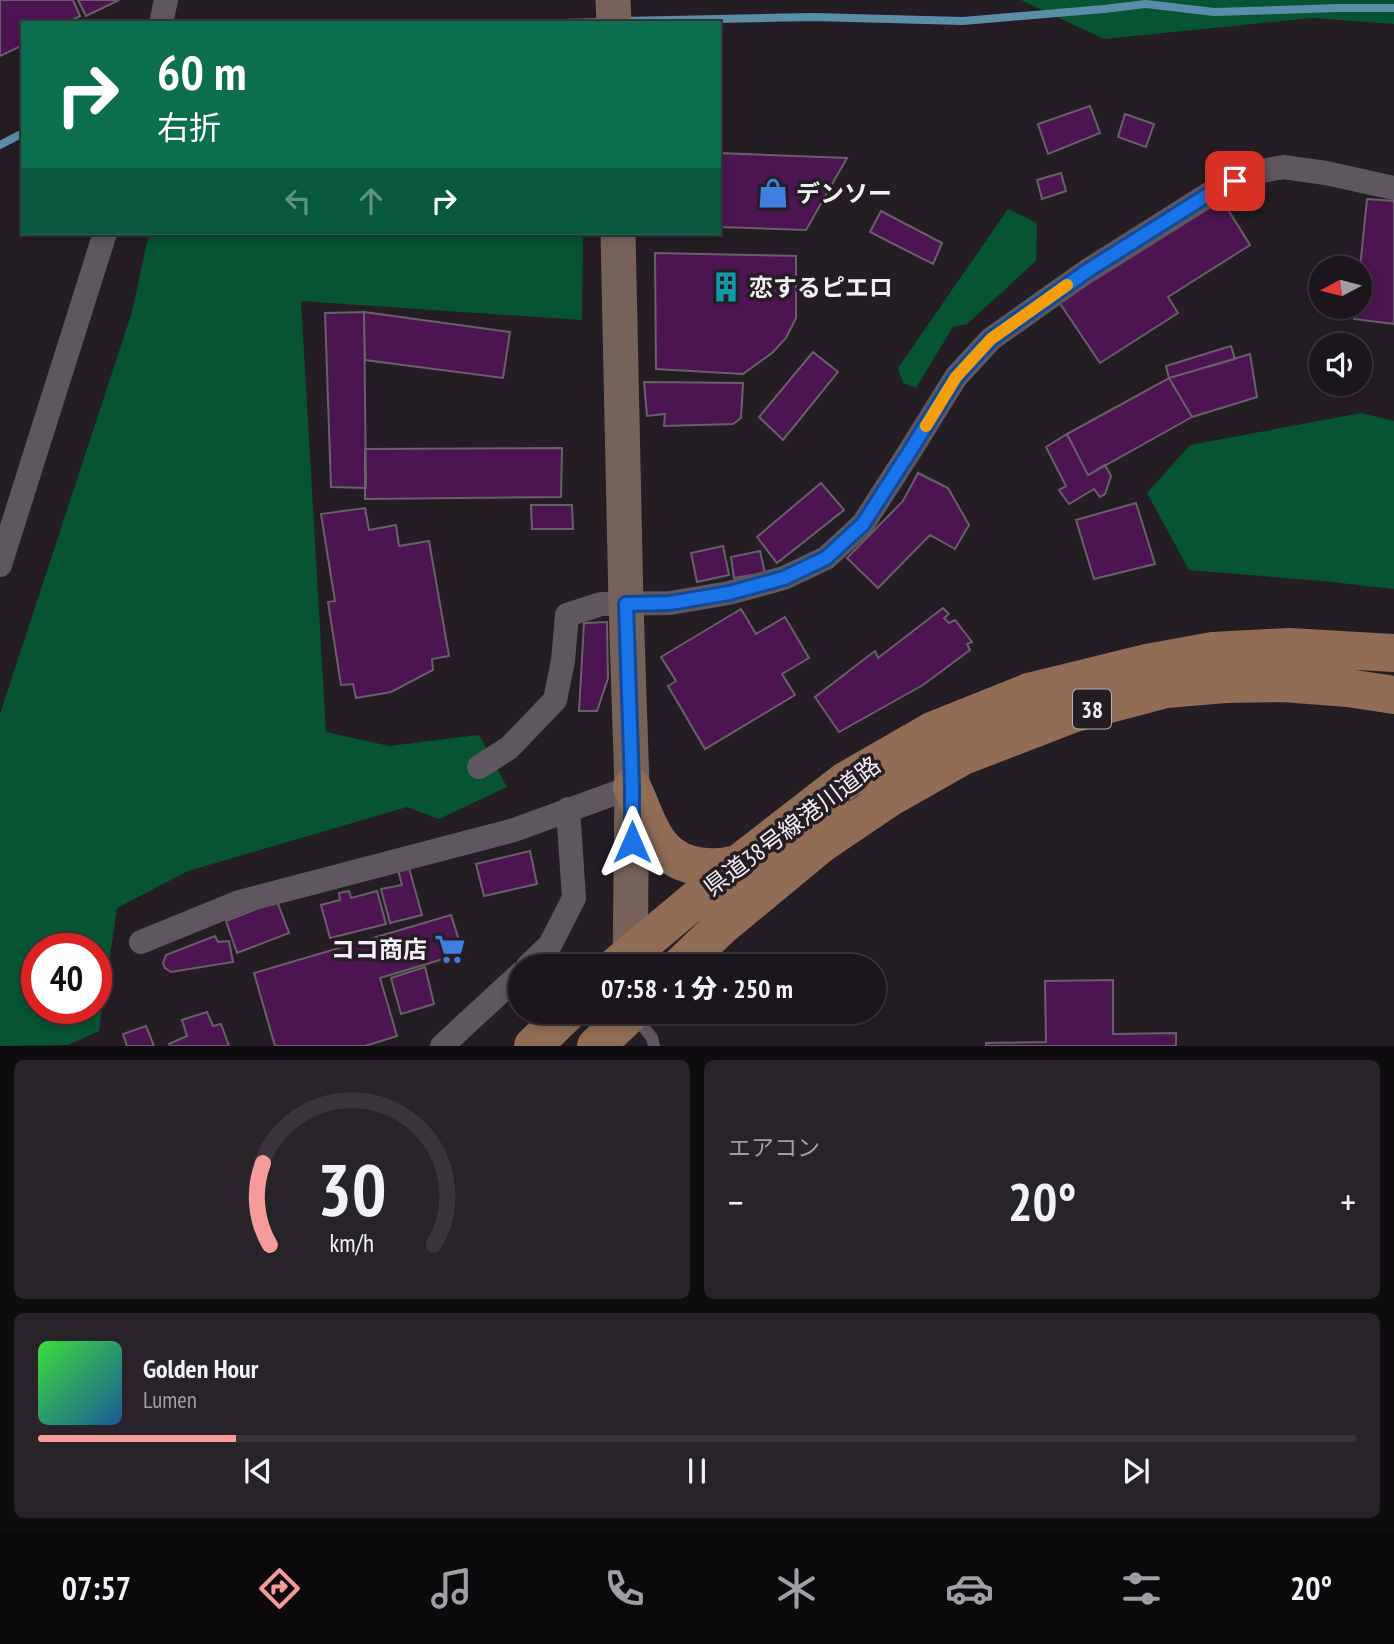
<!DOCTYPE html>
<html lang="ja">
<head>
<meta charset="utf-8">
<style>
  body { margin:0; font-family:"PT Sans Narrow","Noto Sans JP",sans-serif; background:#282328; color:#f1f3f6; height:100vh; display:flex; flex-direction:column; font-size:26px; white-space:nowrap }
  * { box-sizing:border-box; margin:0 }
  p { font-size:23px; color:#a09fa3 }
  .icon { flex:none; width:38px; height:38px; fill:none; stroke:currentColor; stroke-width:2; stroke-linecap:round; stroke-linejoin:round }
  .map { position:relative; height:1046px; overflow:hidden }
  .details { display:flex; flex-direction:column; gap:14px; padding:14px; background:#0f0c0f; flex:1 }
  .details>* { flex:none }
  .hud { position:absolute; left:21px; top:21px; width:700px; height:214px; border-radius:0px; box-shadow:0 4px 10px #0003,0 0 0 2px #39353a; background:#0b6e4f; color:#fff; overflow:hidden }
  .needle { width:46px; rotate:263deg }
  .fabs { position:absolute; left:1309px; top:256px; display:grid; gap:14px }
  .fabs a { display:grid; place-items:center; width:63px; height:63px; border-radius:50%; background:#1b161b; box-shadow:0 4px 10px #0003,0 0 0 2px #39353a; font-size:35px }
  .speed { position:absolute; left:21px; top:933px; display:flex; gap:14px; font-size:35px; font-weight:700; text-align:center }
  .speed>* { display:grid; place-content:center; width:91px; height:91px; border-radius:50%; background:#1b161b; box-shadow:0 4px 10px #0003,0 0 0 2px #39353a; line-height:1 }
  .speed .limit { border:10px solid #d22; background:#fff; color:#111 }
  .pin { position:absolute; display:grid; place-items:center; width:60px; height:60px; color:#fff; margin:-30px; border-radius:14px; box-shadow:0 4px 10px #0006 }
  .me { position:absolute; width:77px; margin:-38px; rotate:0deg; stroke-linejoin:round; filter:drop-shadow(0 0 5px #0008) }
  .turn { display:flex; align-items:center; gap:24px; height:147px; padding:0 21px; font-size:32px }
  .turn .icon { width:91px; height:91px; stroke-width:2.5 }
  .turn b { display:block; font-size:49px; line-height:60px }
  .lanes { display:flex; align-items:center; height:66px; padding:0 21px; background:#0003; justify-content:center; gap:35px; direction:ltr }
  .lanes .off { opacity:.35 }
  .big { font-size:52px; font-weight:800; line-height:1.1 }
  .details .tile { flex:1; display:flex; flex-direction:column; justify-content:center; gap:10px; min-width:0; padding:0 24px; border-radius:10px; background:#282328 }
  .details .dial { align-items:center; gap:0 }
  .dial svg { height:182px; overflow:visible; fill:none; stroke:#39353a; stroke-width:7; stroke-linecap:round; text-anchor:middle }
  .dial text { fill:#f1f3f6; stroke:none }
  .song { display:flex; align-items:center; gap:21px }
  .cover { width:84px; height:84px; border-radius:10px; background:linear-gradient(135deg,hsl(120 70% 55%),hsl(210 70% 35%)) }
  .played { height:7px; border-radius:4px; background:linear-gradient(90deg,#f59b99 15%,#39353a 15%) }
  .keys { display:flex; justify-content:space-around; direction:ltr }
  .heat { display:flex; justify-content:space-between; align-items:center; font-size:38px; direction:ltr }
  .details .tiles { flex:1; display:grid; gap:14px; grid-template-columns:1fr 1fr }
  .tile:last-child { grid-column:span 2 }
  .trip { position:absolute; left:508px; top:954px; width:378px; height:70px; border-radius:35px; background:#1b161b; box-shadow:0 4px 10px #0003,0 0 0 2px #39353a; font-weight:800; line-height:70px; text-align:center }
  .tab-bar { display:flex; height:112px; justify-content:space-around; align-items:center; background:#0b090b; color:#a09fa3 }
  .tab-bar .icon { width:49px; height:49px }
  .tab-bar .on { color:#f59b99 }
  .tab-bar b { font-size:32px; color:#f1f3f6 }
  .map>svg:first-child { display:block }
  .green { fill:#065431; fill-rule:evenodd }
  .lines { fill:none; stroke-linecap:round; stroke-linejoin:round }
  .stream { stroke:#5a8da8; stroke-width:8 }
  .building { fill:#4c1551; stroke:#676068; stroke-width:2 }
  .lane { stroke:#5e575f; stroke-width:12 }
  .street { stroke:#5e575f; stroke-width:24 }
  .secondary { stroke:#776259; stroke-width:35 }
  .primary { stroke:#906d54; stroke-width:38 }
  .route-casing { stroke:#114b97; stroke-width:18 }
  .route { stroke:#1a73e8; stroke-width:12 }
  .slow { stroke:#f59e0b; stroke-width:12 }
  .labels { text-anchor:middle; dominant-baseline:central; stroke-width:7; stroke-linejoin:round; paint-order:stroke }
  .shield { fill:#241e24; stroke:#b6b0b6; stroke-width:2 }
  .shield-label { font-size:23px; font-weight:bold; fill:#f4eff4 }
  .poi-label { font-size:24px; font-weight:bold; fill:#f4eff4; stroke:#241e24; text-anchor:start }
  .street-label { font-size:24px; fill:#f4eff4; stroke:#241e24 }
</style>
</head>
<body>
<div class="map">
<svg width="1394" height="1046" viewBox="0 0 1394 1046">
  <rect width="100%" height="100%" fill="#241e24"/>
  <path class="green" d="M1021,0H1394V24L1312,18L1104,39Z
    M1008,209L1037,223L1036,261L967,324L953,327L916,388L903,383L898,368Z
    M149,233H583L582,320L301,301L326,732L389,746L479,735L507,787L439,819L407,807L188,871L117,908L99,1031L68,1045L0,1046V714L132,312ZM37,948H96V1008H37Z
    M1361,413L1394,421V589L1323,581L1189,570L1147,493L1190,445Z"/>
  <g class="lines">
    <path class="stream" d="M621,21L813,17L963,21L1104,9L1146,4L1214,12L1338,8H1394
      M561,23L605,22
      M0,145L23,133"/>
  </g>
  <path class="building" d="M0,0H73L80,16L67,23H23V45L0,56Z
    M78,0H119L86,16Z
    M1090,106L1100,133L1048,154L1038,124Z
    M1125,114L1154,124L1146,147L1118,137Z
    M719,153L847,158L806,230L719,227Z
    M1061,173L1066,191L1042,199L1037,180Z
    M1367,199L1394,201V324L1354,319L1356,306H1360V268Z
    M1222,200L1250,245L1168,297L1178,313L1100,363L1059,302Z
    M881,211L942,243L933,264L870,232Z
    M655,253L796,256V318L786,338L772,353L743,374L656,369Z
    M364,312L510,332L503,378L365,360Z
    M364,312L366,488L331,487L325,313Z
    M1231,346L1235,359L1169,378L1166,366Z
    M813,352L838,372L783,440L759,417Z
    M1250,354L1257,397L1192,417L1169,378Z
    M1169,378L1192,417L1088,475L1067,434Z
    M644,382L743,383L741,418L733,424L664,426L665,414L647,416Z
    M1067,434L1088,475L1105,465L1111,476L1105,494L1100,497L1094,489L1069,504L1059,490L1066,486L1046,447Z
    M562,448L561,497L365,499V449Z
    M918,473L948,488L969,525L955,549L930,535L878,588L847,558L903,501Z
    M821,483L844,510L777,563L757,537Z
    M1136,503L1155,564L1094,579L1076,520Z
    M531,505H572L573,529H532Z
    M365,508L369,530L396,525L399,546L429,541L449,656L432,659L433,670L391,692L356,698L353,684L341,685L328,602L335,601L321,514Z
    M723,546L729,575L697,582L691,553Z
    M760,551L765,573L734,578L731,557Z
    M943,608L949,614L944,618L949,623L955,620L972,642L967,644L970,650L923,685L839,732L815,697L875,651L878,658Z
    M741,609L756,634L785,617L809,658L782,674L795,695L705,749L668,686L676,681L661,657Z
    M607,622L608,678L597,711H579L584,623Z
    M530,851L537,884L484,896L476,864Z
    M409,868L422,915L390,923L381,889L402,885L398,870Z
    M349,891L351,898L377,891L386,924L330,938L321,905L340,900L339,893Z
    M277,901L289,933L237,953L226,921Z
    M451,915L463,953L380,978L397,1036L365,1046H275L254,973Z
    M215,936L218,942L229,941L233,962L171,972L165,968L163,963L166,955Z
    M425,967L434,1004L401,1014L391,978Z
    M1113,980V1034L1176,1033V1046H986V1043L1046,1042L1045,981Z
    M207,1012L213,1026L221,1024L229,1046H170L169,1044L187,1036L182,1020Z
    M146,1026L154,1046H127L123,1034Z"/>
  <g class="lines">
    <path class="lane" d="M634,1015L652,1038L654,1046"/>
    <path class="street" d="M161,23L166,0
      M0,565L105,233
      M479,767L509,748L555,700L563,661L567,615L601,604L670,603L729,593L784,578L826,558L863,524L910,451L956,377L991,339L1087,271L1217,189L1252,173L1283,167L1326,173L1394,188
      M141,942L239,902L514,830L632,787
      M528,966L550,945L574,898L568,809
      M442,1046L520,974"/>
    <path class="secondary" d="M613,0L614,23
      M618,233L626,604L632,787L630,966"/>
    <path class="primary" d="M632,787C642,807 649,834 665,850C684,869 714,870 738,864
      M616,966L738,864L845,781L932,731L1029,692L1147,663L1213,651L1289,647L1394,653
      M680,966L723,925L821,844L889,798L963,756L1072,714L1166,689L1225,684L1283,683L1348,688L1394,695
      M533,1046L568,1012
      M596,1046L632,1012"/>
  </g>
  <g class="lines">
    <g class="route-casing">
      <path id="route" d="M632,842V786L626,604L670,603L729,593L784,578L826,558L863,524L910,451L956,377L991,339L1087,271L1217,189L1235,181"/>
    </g>
    <use href="#route" class="route"/>
    <path class="slow" d="M926,426L956,377L991,339L1067,285"/>
  </g>
  <defs>
    <g id="shop-bare" transform="scale(2.415)"><path d="M-5-2.5h2.3a2.7 3.5 0 0 1 5.4 0H5L5.5 6h-11ZM-1.5-2.5h3a1.5 2.3 0 0 0-3 0Z" fill="#3f7fe0" stroke="#241e24" stroke-width="2.5" paint-order="stroke"/></g>
    <g id="building-bare" transform="scale(2.415)"><path d="M-4-6H4V6H1V3H-1V6H-4ZM-2.5-4.3h1.7v1.8h-1.7ZM.8-4.3h1.7v1.8H.8ZM-2.5-1h1.7V.8h-1.7ZM.8-1h1.7V.8H.8Z" fill="#0f9aa8" stroke="#241e24" stroke-width="2.5" paint-order="stroke"/></g>
    <g id="supermarket-bare" transform="scale(2.415)"><path d="M-6-5.5h2.5l.6 2H6L4.5 2H-2.5L-4.4-4H-6ZM-1.5 3.2a1.3 1.3 0 1 0 .1 0ZM3 3.2a1.3 1.3 0 1 0 .1 0Z" fill="#3f7fe0" stroke="#241e24" stroke-width="2.5" paint-order="stroke"/></g>
  </defs>
  <g fill-rule="evenodd">
    <use href="#shop-bare" x="773" y="193"/>
    <use href="#building-bare" x="726" y="287"/>
    <use href="#supermarket-bare" x="450" y="949"/>
  </g>
  <g class="labels">
    <rect class="shield" x="1073" y="689.5" width="38" height="39" rx="5"/>
    <g class="shield-label">
      <text x="1092" y="709">38</text>
    </g>
    <g class="poi-label">
      <text x="796" y="193">デンソー</text>
      <text x="749" y="287">恋するピエロ</text>
      <text x="427" y="949" text-anchor="end">ココ商店</text>
    </g>
    <g class="street-label">
      <text transform="translate(792 826) rotate(-37)">県道38号線港川道路</text>
    </g>
  </g>
</svg>
<div class="fabs">
<a><svg class="needle" viewBox="-14 -14 28 28"><path d="M0-13l5 13h-10z" fill="#e53935"/><path d="M0 13l5-13h-10z" fill="#a09fa3"/></svg></a>
<a><svg class="icon" aria-label="sound" viewBox="0 0 24 24"><path d="M4 9h4l5-4v14l-5-4H4zM17 9q2 3 0 6"/></svg></a>
</div>
<div class="speed"><div class="limit">40</div></div>
<div class="pin" style="left:1235px;top:181px;background:#d93025"><svg class="icon" aria-label="arrive" viewBox="0 0 24 24"><path d="M6 21V4h12l-3 4 3 4H6"/></svg></div>
<svg class="me" style="left:632px;top:842px" viewBox="-20 -20 40 40"><path d="M0-17L14 15 0 8-14 15z" fill="#1a73e8" stroke="#fff" stroke-width="4"/></svg>
<div class="trip">07:58 · 1 分 · 250 m</div>
<div class="hud">
<div class="turn"><svg class="icon" aria-label="right" viewBox="0 0 24 24"><path d="M7 20v-9h11M14 6l5 5-5 5"/></svg><div><b>60 m</b>右折</div></div>
<div class="lanes"><svg class="icon off" aria-label="left" viewBox="0 0 24 24"><path d="M17 20v-9H6M10 6l-5 5 5 5"/></svg><svg class="icon off" aria-label="ahead" viewBox="0 0 24 24"><path d="M12 20V5M6 11l6-6 6 6"/></svg><svg class="icon" aria-label="right" viewBox="0 0 24 24"><path d="M7 20v-9h11M14 6l5 5-5 5"/></svg></div>
</div>
</div>
<section class="details">
<div class="tiles">
<div class="tile dial"><svg viewBox="0 0 100 80">
<path d="M14 69A42 42 0 1 1 86 69"/>
<path d="M14 69A42 42 0 0 1 11 33" stroke="#f59b99"/>
<text x="50" y="56" font-size="32" font-weight="700">30</text>
<text x="50" y="72" font-size="11">km/h</text>
</svg></div>
<div class="tile"><p>エアコン</p>
<div class="heat"><a>−</a><b class="big">20°</b><a>+</a></div>
</div>
<div class="tile">
<div class="song"><i class="cover"></i><div><b>Golden Hour</b><p>Lumen</p></div></div>
<div class="played"></div>
<div class="keys"><svg class="icon" aria-label="previous" viewBox="0 0 24 24"><path d="M18 5L8 12l10 7zM5 5v14"/></svg><svg class="icon" aria-label="pause" viewBox="0 0 24 24"><path d="M8 5v14M16 5v14"/></svg><svg class="icon" aria-label="next" viewBox="0 0 24 24"><path d="M6 5l10 7-10 7zM19 5v14"/></svg></div>
</div>
</div>
</section>
<nav class="tab-bar">
<b>07:57</b>
<svg class="icon on" aria-label="directions" viewBox="0 0 24 24"><path d="M12 3l9 9-9 9-9-9zM9 14v-3h6M13 9l2 2-2 2"/></svg>
<svg class="icon" aria-label="music" viewBox="0 0 24 24"><path d="M9 18V5l10-2v13"/><circle cx="6" cy="18" r="3"/><circle cx="16" cy="16" r="3"/></svg>
<svg class="icon" aria-label="phone" viewBox="0 0 24 24"><path d="M5 4h4l2 5-3 2q2 4 5 5l2-3 5 2v4C11 20 4 13 5 4z"/></svg>
<svg class="icon" aria-label="climate" viewBox="0 0 24 24"><path d="M12 3v18M4 7l16 10M4 17L20 7"/></svg>
<svg class="icon" aria-label="car" viewBox="0 0 24 24"><path d="M5 17H2v-5l4-1 3-4h7l3 4 3 1v5h-3M9 17h6M6 11h13"/><circle cx="7" cy="17" r="2"/><circle cx="17" cy="17" r="2"/></svg>
<svg class="icon" aria-label="filters" viewBox="0 0 24 24"><path d="M4 7h16M4 17h16"/><circle cx="9" cy="7" r="2"/><circle cx="15" cy="17" r="2"/></svg>
<b>20°</b>
</nav>
</body>
</html>
